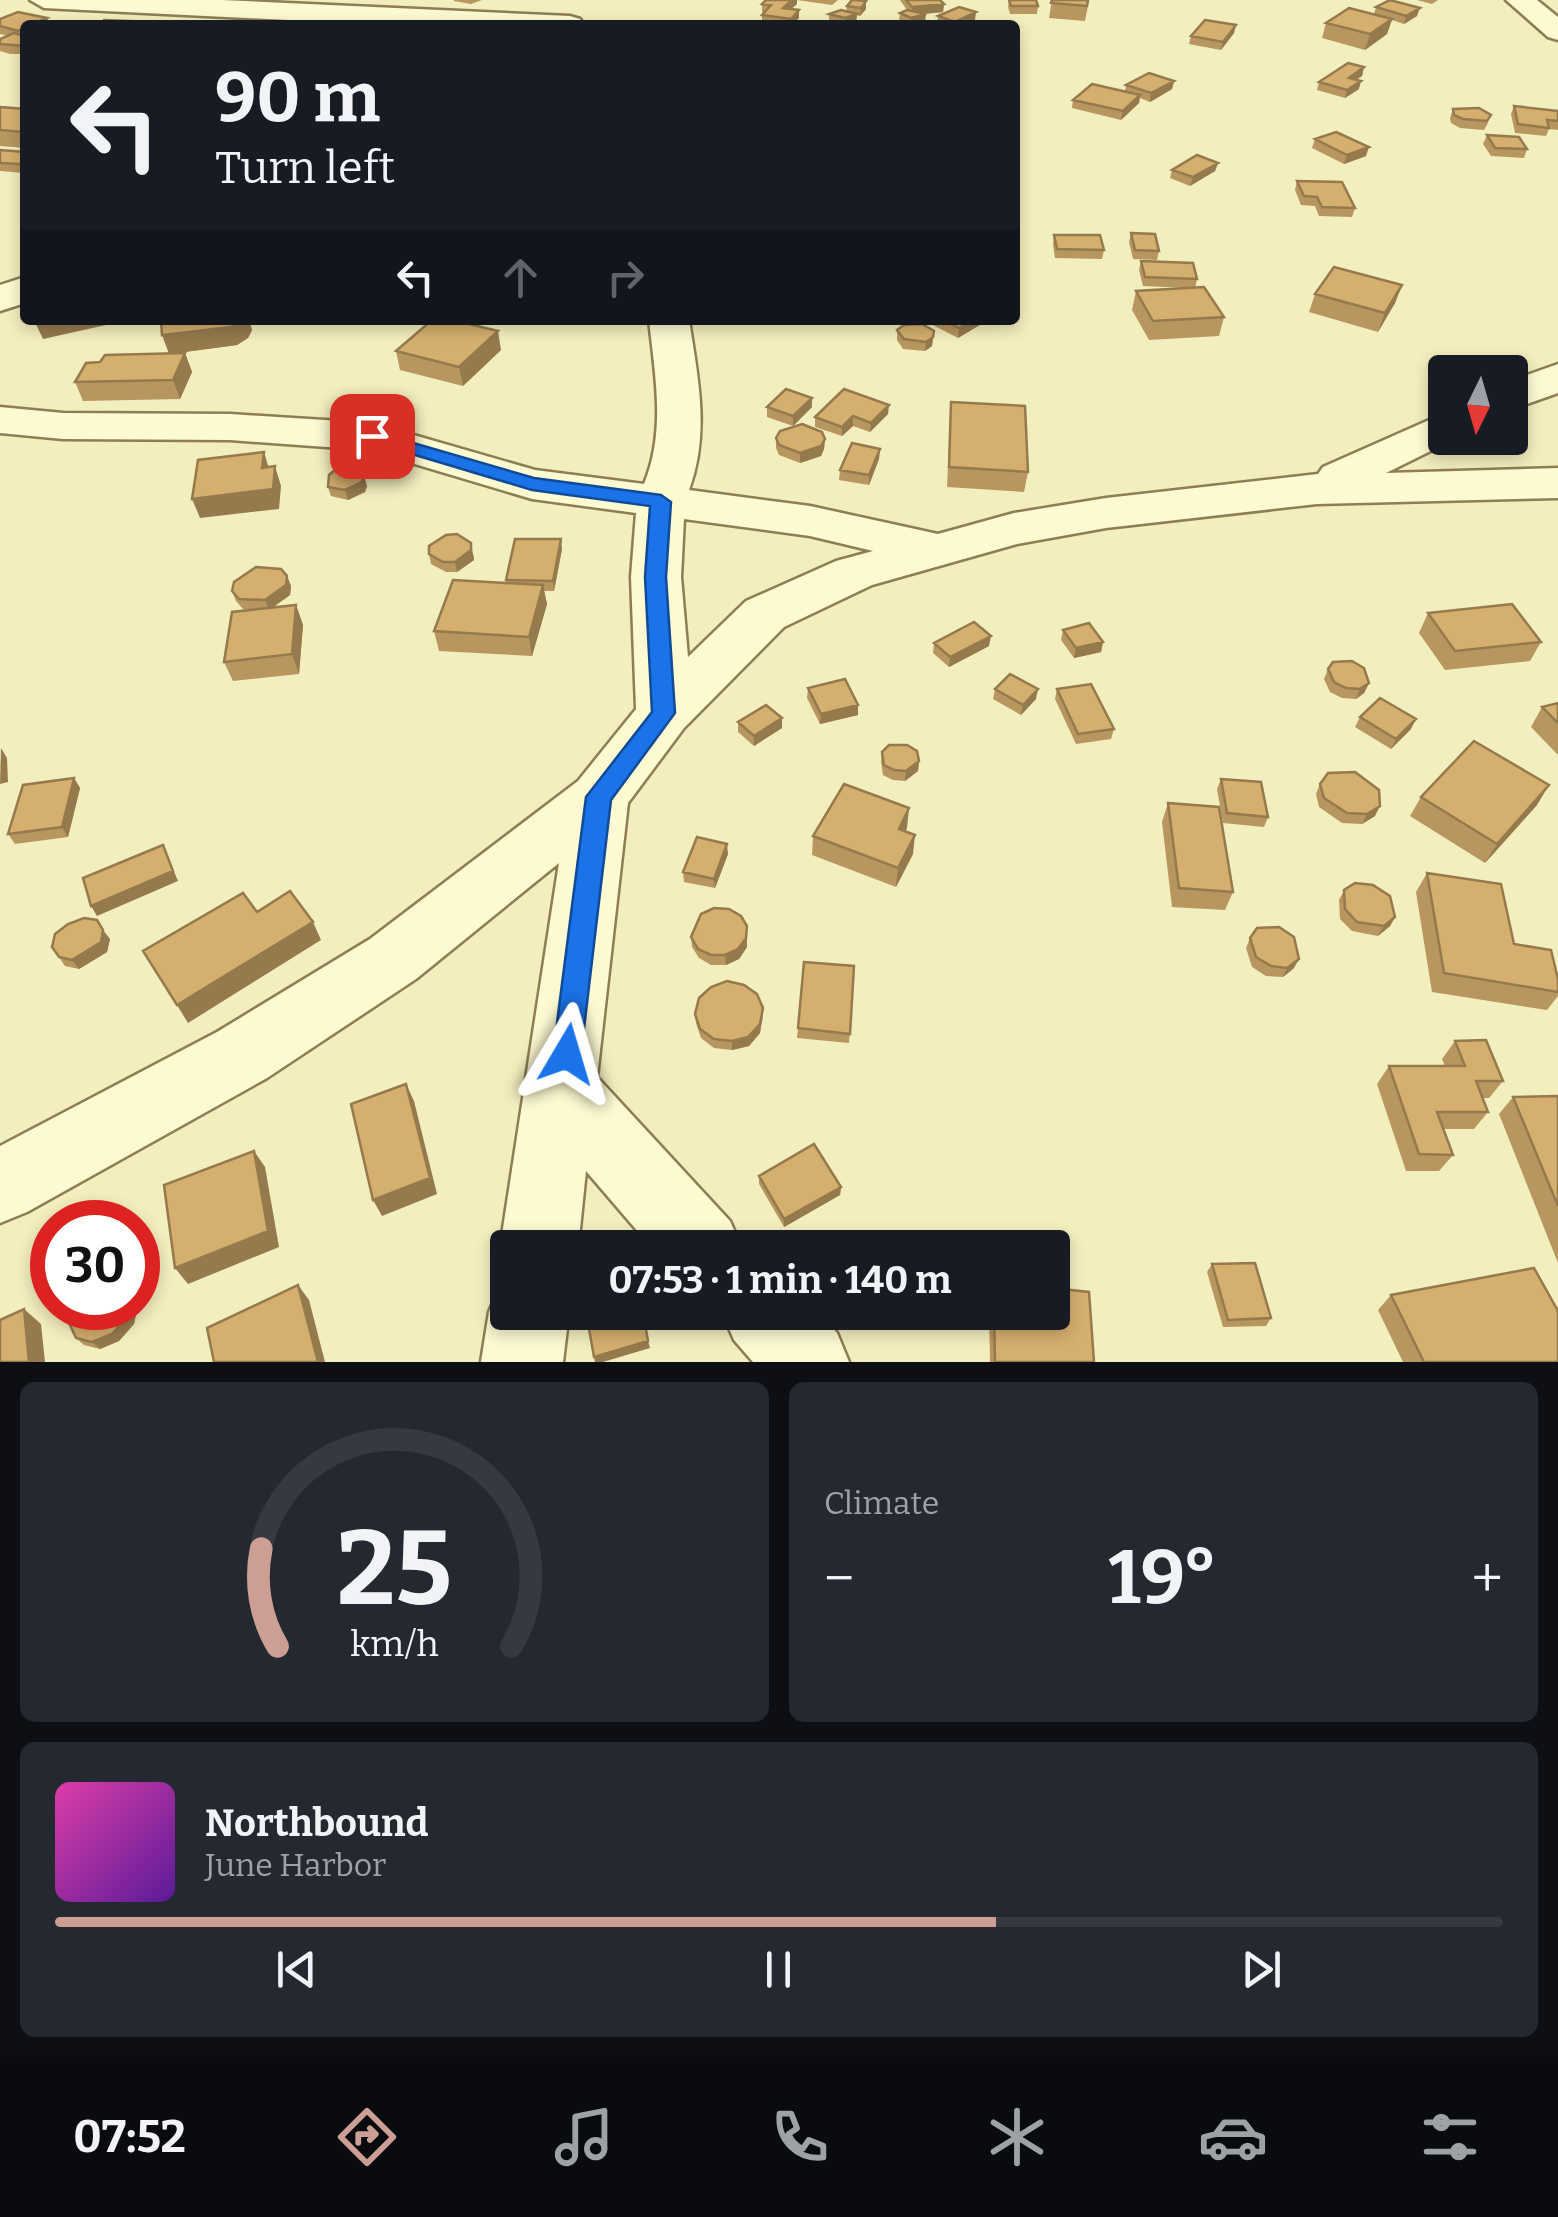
<!DOCTYPE html>
<html lang="en">
<head>
<meta charset="utf-8">
<style>
  body { margin:0; font-family:Bitter,serif; background:#242831; color:#f1f3f6; height:100vh; display:flex; flex-direction:column; font-size:38px; white-space:nowrap }
  * { box-sizing:border-box; margin:0 }
  p { font-size:32px; color:#9ea1a6 }
  .icon { flex:none; width:55px; height:55px; fill:none; stroke:currentColor; stroke-width:2; stroke-linecap:round; stroke-linejoin:round }
  .map { position:relative; height:1362px; overflow:hidden }
  .drawer { display:flex; flex-direction:column; gap:20px; padding:20px; background:#0d0f14; flex:1 }
  .drawer>* { flex:none }
  .guide { position:absolute; left:20px; top:20px; width:1000px; height:305px; border-radius:10px; box-shadow:0 5px 15px #0003; background:#171b24; color:#f1f3f6; overflow:hidden }
  .needle { width:65px; rotate:185deg }
  .controls { position:absolute; left:1428px; top:355px; display:grid; gap:20px }
  .controls a { display:grid; place-items:center; width:100px; height:100px; border-radius:10px; background:#171b24; box-shadow:0 5px 15px #0003; font-size:50px }
  .speed { position:absolute; left:30px; top:1200px; display:flex; gap:20px; font-size:50px; font-weight:700; text-align:center }
  .speed>* { display:grid; place-content:center; width:130px; height:130px; border-radius:50%; background:#171b24; box-shadow:0 5px 15px #0003; line-height:1 }
  .speed .limit { border:15px solid #d22; background:#fff; color:#111 }
  .pin { position:absolute; display:grid; place-items:center; width:85px; height:85px; color:#fff; margin:-42px; border-radius:20px; box-shadow:0 5px 15px #0006 }
  .me { position:absolute; width:110px; margin:-55px; rotate:7deg; stroke-linejoin:round; filter:drop-shadow(0 0 8px #0008) }
  .turn { display:flex; align-items:center; gap:35px; height:210px; padding:0 30px; font-size:45px }
  .turn .icon { width:130px; height:130px; stroke-width:2.5 }
  .turn b { display:block; font-size:70px; line-height:85px }
  .lanes { display:flex; align-items:center; height:95px; padding:0 30px; background:#0003; justify-content:center; gap:50px; direction:ltr }
  .lanes .off { opacity:.35 }
  .big { font-size:75px; font-weight:700; line-height:1.1 }
  .drawer .widget { flex:1; display:flex; flex-direction:column; justify-content:center; gap:15px; min-width:0; padding:0 35px; border-radius:15px; background:#242831 }
  .drawer .dial { align-items:center; gap:0 }
  .dial svg { height:260px; overflow:visible; fill:none; stroke:#363941; stroke-width:7; stroke-linecap:round; text-anchor:middle }
  .dial text { fill:#f1f3f6; stroke:none }
  .song { display:flex; align-items:center; gap:30px }
  .cover { width:120px; height:120px; border-radius:15px; background:linear-gradient(135deg,hsl(320 70% 55%),hsl(270 70% 35%)) }
  .played { height:10px; border-radius:5px; background:linear-gradient(90deg,#cd9f94 65%,#363941 65%) }
  .keys { display:flex; justify-content:space-around; direction:ltr }
  .heat { display:flex; justify-content:space-between; align-items:center; font-size:55px; direction:ltr }
  .drawer .tiles { flex:1; display:grid; gap:20px; grid-template-columns:1fr 1fr }
  .widget:last-child { grid-column:span 2 }
  .trip { position:absolute; left:490px; top:1230px; width:580px; height:100px; border-radius:10px; background:#171b24; box-shadow:0 5px 15px #0003; font-weight:700; line-height:100px; text-align:center }
  .tab-bar { display:flex; height:160px; justify-content:space-around; align-items:center; background:#090b0e; color:#9ea1a6 }
  .tab-bar .icon { width:70px; height:70px }
  .tab-bar .on { color:#cd9f94 }
  .tab-bar b { font-size:45px; color:#f1f3f6 }
  .map>svg:first-child { display:block }
  .lines { fill:none; stroke-linecap:round; stroke-linejoin:round }
  .minor-casing { stroke:#8d7e54; stroke-width:5 }
  .minor { fill:#fdf9d1; fill-rule:evenodd }
  .wall { fill:#b7965f }
  .shaded-wall { fill:#957a4d }
  .building { fill:#d5af6e; stroke:#957a4d; stroke-width:2.5 }
  .route { fill:#1a73e8; stroke:#114b97; stroke-width:2.5 }
</style>
</head>
<body>
<div class="map">
<svg width="1558" height="1362" viewBox="0 0 1558 1362">
  <rect width="100%" height="100%" fill="#f3eebd"/>
  <g class="lines">
    <g class="minor-casing">
      <path id="minor" d="M30,0H222L570,16L580,19L584,25H390L44,8Z
        M1506,0H1537L1558,17V40L1548,37Z
        M25,277V303L0,311V285Z
        M649,320H689C698,378 710,433 689,490L810,506L938,534L1014,513L1106,498L1318,474L1323,467L1445,413V438H1457L1386,473L1558,468V498L1317,504L1106,528L1017,544L872,585L784,627L684,728L628,803L597,1077L730,1221L742,1248H652L586,1171L578,1248H508V1266L500,1248L559,863L416,979L267,1078L27,1212L0,1223V1146L217,1032L370,939L578,781L636,709L631,577L636,513L532,499L368,450L230,440L63,439L0,433V407L63,413L230,414L372,423L535,470L644,484C666,431 655,375 649,320ZM684,519L810,536L873,551L836,561L746,601L688,657L681,577Z
        M1558,364V393L1510,410V381Z
        M508,1281V1312H569L563,1362H481L489,1312L501,1284Z
        M722,1312H818L837,1333L849,1362H753L734,1340Z"/>
    </g>
    <use href="#minor" class="minor"/>
  </g>
  <path class="wall" d="M454,0H482L471,4L454,1Z
    M766,0H838L832,5L797,0V4L791,9L799,10V18L793,25L762,23V15L765,12H762V4Z
    M900,0H940L944,4L943,12L925,14V22L908,25L899,21L900,13L907,10Z
    M1009,0L1038,6L1037,14H1010L1008,7Z
    M1052,0H1089L1085,21L1049,18Z
    M1417,0H1438L1432,4Z
    M847,6L866,9L860,16L857,15L856,22L842,25L829,22V14L846,12Z
    M1376,7L1417,16L1404,24L1392,20L1387,34L1365,50L1322,38L1326,23L1374,14Z
    M938,16L975,20L964,25H940L937,24Z
    M47,18L50,25H25V57V54H10L0,51V39L8,36L0,34V19Z
    M1234,33L1221,50L1189,44L1191,36Z
    M1364,67L1362,76L1356,80L1359,89L1345,98L1317,90L1319,82Z
    M1174,81L1172,89L1150,102L1140,98L1139,103L1121,120L1072,108L1073,100L1125,91L1126,85Z
    M1514,106L1558,111V130L1549,129L1546,136L1515,133L1511,114Z
    M0,107L25,109V148L0,146Z
    M1479,108L1488,123L1484,130L1460,128L1451,123L1450,118L1453,109Z
    M1487,135L1527,149L1524,158L1491,156L1483,144Z
    M1315,139L1366,156L1344,164L1312,148Z
    M0,150L25,152V172L23,173L0,171Z
    M1218,163L1215,171L1190,186L1170,178L1172,170Z
    M1297,181L1355,208L1352,217L1319,216L1315,206L1301,205L1295,190Z
    M1131,233L1159,251L1157,260L1133,259L1129,242Z
    M1054,235L1104,250L1102,259L1055,258L1053,244Z
    M1141,261L1197,279L1195,288L1224,317L1219,336L1149,340L1132,310L1136,291L1188,288L1143,286L1139,270Z
    M1402,285L1395,303L1378,332L1309,312L1315,294Z
    M161,320H249L252,330L248,338L237,345L178,353H185L192,372L180,399L83,401L75,382L100,362L169,353Z
    M923,320H988L958,338Z
    M897,330L934,331L932,346L925,351L903,349L897,340Z
    M501,350L463,386L400,370L396,351Z
    M812,398V407L793,426L767,417V407Z
    M951,402L1028,472L1024,492L947,487Z
    M888,414L870,432L853,426L842,436L815,427V417Z
    M776,438L825,439L824,449L821,456L800,463L779,455L776,448Z
    M880,449L879,459L869,485L839,480L840,470Z
    M367,486L365,492L348,500L331,496L328,487Z
    M562,549L554,591H544L547,604L532,656L439,651L434,631L507,583L506,580Z
    M473,553L474,560L457,572H446L431,564L429,554Z
    M287,576L291,586L290,595L272,608L296,605L303,625L299,674L233,681L224,662L257,610L243,609L236,601L232,591Z
    M1428,613L1541,642L1530,661L1445,670L1419,633Z
    M1063,630L1103,642L1101,652L1074,658L1061,640Z
    M934,643L989,646L949,667L933,653Z
    M1328,669L1369,683L1364,693L1356,699L1342,698L1330,692L1324,679Z
    M808,688L858,715L820,724L807,698Z
    M995,689L1036,699L1021,715L993,699Z
    M1057,689L1114,729L1111,739L1076,744L1055,699Z
    M1558,703V755L1531,727L1542,707Z
    M1360,717L1411,729L1391,749L1355,727Z
    M738,722L782,728L754,746L738,732Z
    M882,752L919,761L918,771L905,781L893,780L883,775L881,762Z
    M74,778L80,788L68,837L15,844L8,834Z
    M1221,779L1268,817L1264,827L1223,823L1217,789Z
    M1320,784L1375,816L1362,824L1342,823L1319,807L1316,794Z
    M1421,797L1537,805L1485,863L1410,816Z
    M1168,803L1233,892L1225,910L1172,907L1162,822Z
    M907,828L905,832L913,854L896,887L812,855L813,836Z
    M728,854L715,888L684,882L683,872Z
    M1427,873L1558,979V996L1547,1010L1432,992L1416,892Z
    M1344,890L1395,917L1390,926L1378,936L1352,931L1340,919L1339,900Z
    M691,937L747,947L739,959L726,965H711L699,958L692,947Z
    M1250,938L1294,968L1283,977L1266,976L1252,967L1246,948Z
    M110,939L107,952L79,969L65,966L52,947Z
    M854,966L849,1043L797,1038L798,1028Z
    M695,1014L763,1017L760,1033L749,1046L732,1050L714,1048L701,1038L696,1023Z
    M1455,1041L1503,1081L1489,1098H1483L1488,1112L1474,1129H1443L1453,1155L1439,1171H1406L1377,1084L1389,1066H1445L1442,1059Z
    M1558,1096V1263L1499,1114L1513,1097Z
    M759,1176L841,1187L840,1195L784,1227L759,1184Z
    M1212,1264L1271,1318L1266,1326L1223,1327L1207,1272Z
    M1391,1295L1558,1362H1403L1378,1310Z
    M138,1304V1306L134,1324L119,1341L100,1349L84,1345L76,1338L138,1308Z
    M989,1312H1052L1094,1362H990Z"/>
  <path class="shaded-wall" d="M792,0H797V4L783,16V8Z
    M866,1V9L860,16L861,8Z
    M944,4L943,12L912,15V7Z
    M1420,8L1417,16L1404,24L1406,16Z
    M799,10V18L791,25V19Z
    M976,12L975,20L964,25H955V22Z
    M857,14L856,22L845,25V18Z
    M926,14L925,22L911,25V18Z
    M47,18L50,25H31Z
    M1392,19L1387,34L1365,50L1370,34Z
    M1236,25L1234,33L1221,50L1223,42Z
    M1364,67L1362,76L1346,86L1349,78Z
    M1174,81L1172,89L1150,102L1151,93Z
    M1361,81L1359,89L1345,98L1347,90Z
    M1140,95L1139,103L1121,120L1123,111Z
    M1369,147L1366,156L1344,164L1347,155Z
    M25,160V172L23,173L19,164Z
    M1218,163L1215,171L1190,186L1193,177Z
    M1402,285L1395,303L1378,332L1385,313Z
    M34,320H105L106,325L43,339Z
    M241,320H249L252,330L248,338L237,345L169,354L162,335Z
    M973,320H988L958,338L959,328Z
    M498,331L501,350L463,386L459,367Z
    M933,337L932,346L925,351L926,342Z
    M185,353L192,372L180,399L173,380Z
    M812,398V407L793,426V416Z
    M889,405L888,414L870,432L871,423Z
    M853,416V426L842,436V427Z
    M825,439L824,449L821,456L800,463V453Z
    M880,449L879,459L869,485V475Z
    M264,452L270,472L262,468Z
    M275,466L281,486L279,509L200,518L192,499Z
    M364,476L367,486L365,492L348,500L345,490Z
    M561,539L562,549L554,591L553,581Z
    M471,543L474,560L457,572L455,562Z
    M287,576L291,586L290,595L269,610L265,600Z
    M543,585L547,604L532,656L529,637Z
    M296,605L303,625L299,674L292,654Z
    M991,636L989,646L949,667L950,657Z
    M1103,642L1101,652L1074,658L1076,648Z
    M1369,683L1364,693L1356,699L1360,689Z
    M1038,689L1036,699L1021,715L1023,705Z
    M858,705V715L820,724L821,714Z
    M782,718V728L754,746V736Z
    M1416,719L1411,729L1391,749L1396,739Z
    M1,748L7,758L8,782L0,784Z
    M919,761L918,771L905,781L906,771Z
    M74,778L80,788L68,837L62,827Z
    M1549,785L1537,805L1485,863L1497,844Z
    M1380,806L1375,816L1362,824L1367,814Z
    M909,808L907,828L897,848L899,829Z
    M915,835L913,854L896,887L898,868Z
    M727,844L728,854L715,888L714,879Z
    M163,845L178,881L97,916L91,906Z
    M1395,917L1390,926L1378,936L1384,926Z
    M313,922L321,940L188,1023L177,1005Z
    M747,926V947L739,959L726,965L725,955Z
    M103,930L110,939L107,952L79,969L72,960Z
    M1299,959L1294,968L1283,977L1287,968Z
    M763,1008L760,1033L749,1046L732,1050V1041Z
    M406,1084L414,1101L437,1194L382,1216L373,1200Z
    M254,1151L265,1167L279,1247L188,1284L175,1268Z
    M841,1187L840,1195L784,1227V1219Z
    M298,1285L309,1300L325,1362H318Z
    M138,1304V1306L134,1324L119,1341L100,1349L92,1342L129,1308H138Z
    M24,1309L41,1324L45,1362H29Z
    M648,1341L650,1348L603,1362H595L594,1357Z"/>
  <path class="building" d="M766,0H792L783,8L799,10L791,19L762,15L771,5L762,4Z
    M852,0H854L866,1L861,8L847,6Z
    M906,0H940L944,4L912,7Z
    M1009,0H1036L1038,6H1011Z
    M1052,0H1088L1087,6L1051,3Z
    M1390,0L1420,8L1406,16L1376,7Z
    M959,7L976,12L955,22L938,16Z
    M1349,8L1392,19L1370,34L1326,23Z
    M841,10L857,14L845,18L829,14Z
    M907,10L926,14L911,18L900,13Z
    M18,12L47,18L31,25H25V28L18,31L0,26V19Z
    M104,20L175,23L173,25H100Z
    M1205,20L1236,25L1223,42L1191,36Z
    M264,22L263,25H225V24Z
    M14,33L25,36V46L0,44V39Z
    M1348,63L1364,67L1349,78L1361,81L1347,90L1319,82Z
    M1149,73L1174,81L1151,93L1126,85Z
    M1092,84L1140,95L1123,111L1073,100Z
    M1514,106L1558,111V121L1547,120L1549,128L1518,124Z
    M0,107L25,109V130L23,132L0,130Z
    M1479,108L1491,115L1487,121L1463,119L1454,115L1453,109Z
    M1336,132L1369,147L1347,155L1315,139Z
    M1487,135L1519,137L1527,149L1495,148Z
    M0,150L25,152V160L19,164L0,163Z
    M1197,155L1218,163L1193,177L1172,170Z
    M1297,181L1342,182L1355,208L1322,207L1317,197L1304,196Z
    M1131,233L1155,234L1159,251L1135,250Z
    M1054,235H1100L1104,250L1057,249Z
    M1141,261L1193,263L1197,279L1145,277Z
    M1334,267L1402,285L1385,313L1315,294Z
    M1204,287L1224,317L1153,321L1136,291Z
    M161,320H241L231,327L162,335Z
    M432,320H452L498,331L459,367L396,351Z
    M942,320H973L959,328Z
    M922,324L934,331L933,337L926,342L904,339L897,330L904,325Z
    M185,353L173,380L75,382L86,363L100,362L105,355Z
    M786,389L812,398L793,416L767,407Z
    M844,389L889,405L871,423L853,416L842,427L815,417Z
    M951,402L1025,406L1028,472L949,467Z
    M802,424L822,432L825,439L821,446L800,453L779,445L776,438L780,431Z
    M852,443L880,449L869,475L840,470Z
    M264,452L262,468L275,466L273,489L192,499L198,460Z
    M355,468L364,476L362,482L345,490L328,487L329,475L335,470Z
    M457,534L471,543V550L455,562H443L429,554V546L446,535Z
    M515,539H561L553,581L506,580Z
    M256,567L281,569L287,576L286,585L265,600L239,599L232,591L234,582Z
    M453,580L543,585L529,637L434,631Z
    M1512,604L1541,642L1455,651L1428,613Z
    M296,605L292,654L224,662L232,612Z
    M974,622L991,636L950,657L934,643Z
    M1089,623L1103,642L1076,648L1063,630Z
    M1352,661L1364,668L1369,683L1360,689L1346,688L1334,682L1328,669L1333,662Z
    M1010,674L1038,689L1023,705L995,689Z
    M845,679L858,705L821,714L808,688Z
    M1091,684L1114,729L1078,734L1057,689Z
    M1380,698L1416,719L1396,739L1360,717Z
    M1558,703V723L1542,707Z
    M766,705L782,718L754,736L738,722Z
    M1474,741L1549,785L1497,844L1421,797Z
    M889,745H907L917,751L919,761L906,771L894,770L884,765L882,752Z
    M1355,772L1379,790L1380,806L1367,814L1347,813L1324,798L1320,784L1328,773Z
    M74,778L62,827L8,834L23,785Z
    M1221,779L1261,782L1268,817L1227,813Z
    M844,784L909,808L899,829L915,835L898,868L813,836Z
    M1168,803L1219,807L1233,892L1179,888Z
    M697,837L727,844L714,879L683,872Z
    M163,845L173,871L91,906L83,878Z
    M1427,873L1501,884L1514,944L1551,950L1558,979V992L1444,973Z
    M1355,883L1373,885L1390,896L1395,917L1384,926L1357,922L1345,909L1344,890Z
    M290,891L313,922L177,1005L143,951L243,893L257,912Z
    M714,908L729,909L741,916L747,926L746,938L738,949L725,955H711L698,949L691,937L701,914Z
    M84,918L97,920L103,930L101,942L72,960L59,957L52,947L55,934L68,924Z
    M1279,927L1294,937L1299,959L1287,968L1271,966L1256,957L1250,938L1257,928Z
    M804,962L854,966L850,1034L798,1028Z
    M727,981L744,985L757,994L763,1008L760,1024L748,1037L732,1041L714,1039L700,1029L695,1014L699,998L711,987Z
    M1486,1040L1503,1081H1476L1488,1112H1437L1453,1155L1419,1154L1389,1066H1465L1455,1041Z
    M406,1084L430,1178L373,1200L351,1104Z
    M1558,1096V1206L1513,1097Z
    M814,1144L841,1187L784,1219L759,1176Z
    M254,1151L268,1231L175,1268L164,1185Z
    M1255,1263L1271,1318L1228,1320L1212,1264Z
    M1534,1268L1558,1311V1362H1424L1391,1295Z
    M298,1285L318,1362H214L207,1328Z
    M1052,1288L1089,1292L1094,1362H995L994,1312H1052Z
    M73,1308H129L127,1317L112,1334L92,1342L76,1338L69,1323Z
    M24,1309L29,1362H0V1320Z
    M586,1312H643L648,1341L594,1357Z"/>
  <path class="route" d="M372,431L534,478L661,495L671,502L666,577L675,713L611,800L581,1054L577,1063L567,1067L557,1063L553,1054L586,797L652,712L645,577L650,506L532,490L365,440V433Z"/>
</svg>
<div class="controls">
<a><svg class="needle" viewBox="-14 -14 28 28"><path d="M0-13l5 13h-10z" fill="#e53935"/><path d="M0 13l5-13h-10z" fill="#9ea1a6"/></svg></a>
</div>
<div class="speed"><div class="limit">30</div></div>
<div class="pin" style="left:372px;top:436px;background:#d93025"><svg class="icon" aria-label="arrive" viewBox="0 0 24 24"><path d="M6 21V4h12l-3 4 3 4H6"/></svg></div>
<svg class="me" style="left:567px;top:1054px" viewBox="-20 -20 40 40"><path d="M0-17L14 15 0 8-14 15z" fill="#1a73e8" stroke="#fff" stroke-width="4"/></svg>
<div class="trip">07:53 · 1 min · 140 m</div>
<div class="guide">
<div class="turn"><svg class="icon" aria-label="left" viewBox="0 0 24 24"><path d="M17 20v-9H6M10 6l-5 5 5 5"/></svg><div><b>90 m</b>Turn left</div></div>
<div class="lanes"><svg class="icon" aria-label="left" viewBox="0 0 24 24"><path d="M17 20v-9H6M10 6l-5 5 5 5"/></svg><svg class="icon off" aria-label="ahead" viewBox="0 0 24 24"><path d="M12 20V5M6 11l6-6 6 6"/></svg><svg class="icon off" aria-label="right" viewBox="0 0 24 24"><path d="M7 20v-9h11M14 6l5 5-5 5"/></svg></div>
</div>
</div>
<section class="drawer">
<div class="tiles">
<div class="widget dial"><svg viewBox="0 0 100 80">
<path d="M14 69A42 42 0 1 1 86 69"/>
<path d="M14 69A42 42 0 0 1 9 39" stroke="#cd9f94"/>
<text x="50" y="56" font-size="32" font-weight="700">25</text>
<text x="50" y="72" font-size="11">km/h</text>
</svg></div>
<div class="widget"><p>Climate</p>
<div class="heat"><a>−</a><b class="big">19°</b><a>+</a></div>
</div>
<div class="widget">
<div class="song"><i class="cover"></i><div><b>Northbound</b><p>June Harbor</p></div></div>
<div class="played"></div>
<div class="keys"><svg class="icon" aria-label="previous" viewBox="0 0 24 24"><path d="M18 5L8 12l10 7zM5 5v14"/></svg><svg class="icon" aria-label="pause" viewBox="0 0 24 24"><path d="M8 5v14M16 5v14"/></svg><svg class="icon" aria-label="next" viewBox="0 0 24 24"><path d="M6 5l10 7-10 7zM19 5v14"/></svg></div>
</div>
</div>
</section>
<nav class="tab-bar">
<b>07:52</b>
<svg class="icon on" aria-label="directions" viewBox="0 0 24 24"><path d="M12 3l9 9-9 9-9-9zM9 14v-3h6M13 9l2 2-2 2"/></svg>
<svg class="icon" aria-label="music" viewBox="0 0 24 24"><path d="M9 18V5l10-2v13"/><circle cx="6" cy="18" r="3"/><circle cx="16" cy="16" r="3"/></svg>
<svg class="icon" aria-label="phone" viewBox="0 0 24 24"><path d="M5 4h4l2 5-3 2q2 4 5 5l2-3 5 2v4C11 20 4 13 5 4z"/></svg>
<svg class="icon" aria-label="climate" viewBox="0 0 24 24"><path d="M12 3v18M4 7l16 10M4 17L20 7"/></svg>
<svg class="icon" aria-label="car" viewBox="0 0 24 24"><path d="M5 17H2v-5l4-1 3-4h7l3 4 3 1v5h-3M9 17h6M6 11h13"/><circle cx="7" cy="17" r="2"/><circle cx="17" cy="17" r="2"/></svg>
<svg class="icon" aria-label="filters" viewBox="0 0 24 24"><path d="M4 7h16M4 17h16"/><circle cx="9" cy="7" r="2"/><circle cx="15" cy="17" r="2"/></svg>
</nav>
</body>
</html>
